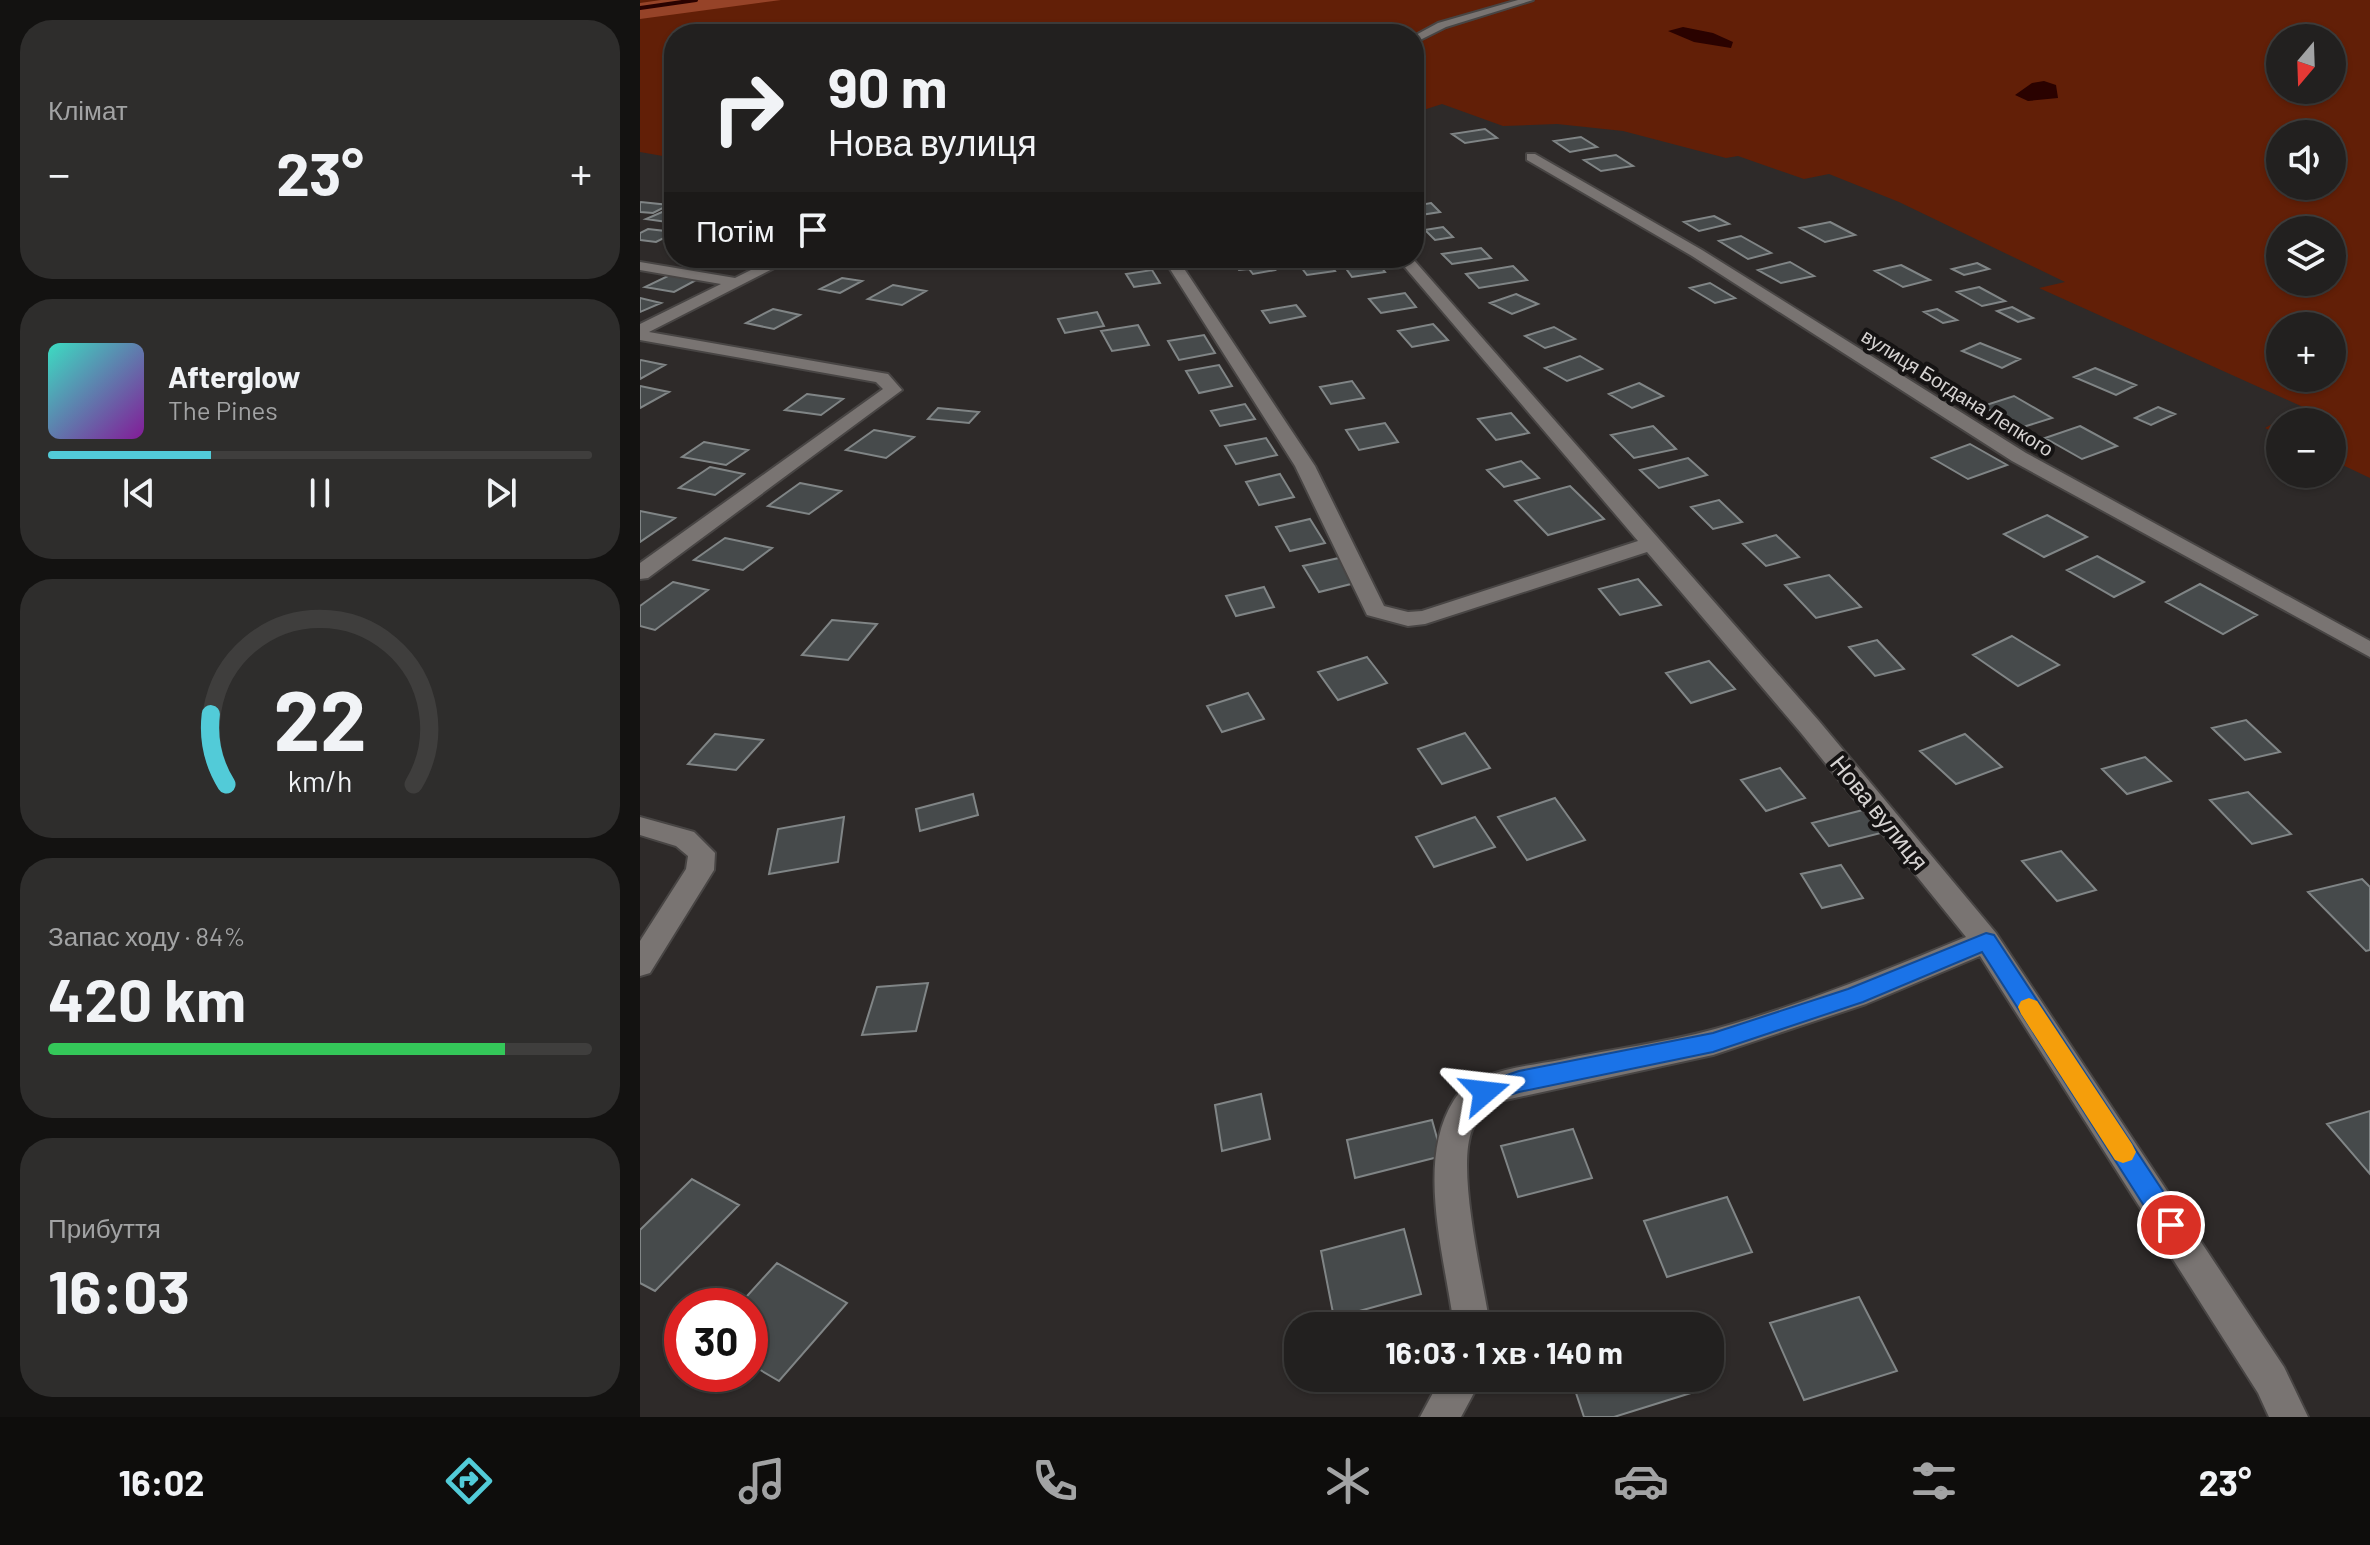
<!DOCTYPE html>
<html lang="uk">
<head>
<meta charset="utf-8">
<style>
  body { margin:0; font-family:Barlow,sans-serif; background:#2e2d2c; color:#f1f3f6; height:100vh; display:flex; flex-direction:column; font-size:30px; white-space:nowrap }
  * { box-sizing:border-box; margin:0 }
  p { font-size:26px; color:#a2a3a4 }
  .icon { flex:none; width:44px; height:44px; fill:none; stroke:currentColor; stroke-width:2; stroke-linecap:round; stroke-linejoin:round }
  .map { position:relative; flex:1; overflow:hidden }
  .sheet { display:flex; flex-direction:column; gap:20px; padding:20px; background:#131211; width:640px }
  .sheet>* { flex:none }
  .hud { position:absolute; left:24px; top:24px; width:760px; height:244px; border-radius:32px; box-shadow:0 2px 6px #0004,0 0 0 2px #3f3e3d; background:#22201f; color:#f1f3f6; overflow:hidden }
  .needle { width:52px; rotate:199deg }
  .fabs { position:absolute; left:1626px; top:24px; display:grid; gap:16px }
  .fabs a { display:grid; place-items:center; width:80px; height:80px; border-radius:50%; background:#22201f; box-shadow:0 2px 6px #0004,0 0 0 2px #3f3e3d; font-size:40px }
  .speed { position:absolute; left:24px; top:1288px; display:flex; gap:16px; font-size:40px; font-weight:700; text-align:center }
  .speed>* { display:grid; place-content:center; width:104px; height:104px; border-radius:50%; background:#22201f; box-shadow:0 2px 6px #0004,0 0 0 2px #3f3e3d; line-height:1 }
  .speed .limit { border:12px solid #d22; background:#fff; color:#111 }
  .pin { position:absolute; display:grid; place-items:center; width:68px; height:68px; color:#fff; margin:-34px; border:4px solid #fff; border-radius:50%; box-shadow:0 2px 8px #0007 }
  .me { position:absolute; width:88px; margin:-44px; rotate:73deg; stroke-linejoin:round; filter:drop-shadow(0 0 6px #0008) }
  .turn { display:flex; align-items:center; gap:28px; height:168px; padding:0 32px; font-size:36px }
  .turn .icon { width:104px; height:104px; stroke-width:2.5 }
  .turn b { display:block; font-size:56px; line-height:68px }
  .then { display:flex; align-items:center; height:76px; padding:0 32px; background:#0003; gap:16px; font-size:30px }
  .big { font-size:60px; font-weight:700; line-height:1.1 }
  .sheet .card { flex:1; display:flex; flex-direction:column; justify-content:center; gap:12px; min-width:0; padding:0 28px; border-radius:32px; background:#2e2d2c }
  .sheet .dial { align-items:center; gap:0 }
  .dial svg { height:208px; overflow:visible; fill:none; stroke:#3f3e3d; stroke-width:7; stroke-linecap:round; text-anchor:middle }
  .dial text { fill:#f1f3f6; stroke:none }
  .song { display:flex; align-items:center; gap:24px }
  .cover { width:96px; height:96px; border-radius:12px; background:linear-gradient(135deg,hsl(170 70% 55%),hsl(290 70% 35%)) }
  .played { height:8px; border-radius:4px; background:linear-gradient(90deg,#52cbd8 30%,#3f3e3d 30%) }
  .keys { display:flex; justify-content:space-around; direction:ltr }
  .heat { display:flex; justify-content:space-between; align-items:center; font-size:44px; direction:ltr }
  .charge { height:12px; border-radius:6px; background:linear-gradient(90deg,#34c759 84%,#3f3e3d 0) }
  .trip { position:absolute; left:644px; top:1312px; width:440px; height:80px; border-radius:32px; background:#22201f; box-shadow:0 2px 6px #0004,0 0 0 2px #3f3e3d; font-weight:700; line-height:80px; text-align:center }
  .tabs { display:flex; height:128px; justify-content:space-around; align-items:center; background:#0e0d0c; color:#a2a3a4 }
  .tabs .icon { width:56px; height:56px }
  .tabs .on { color:#52cbd8 }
  .tabs b { font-size:36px; color:#f1f3f6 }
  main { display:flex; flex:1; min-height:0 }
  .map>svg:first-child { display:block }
  .green { fill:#621f07; fill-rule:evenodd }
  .forest { fill:#964328 }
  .water { fill:#2a0200 }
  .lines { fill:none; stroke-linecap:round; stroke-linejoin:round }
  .stream { stroke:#2a0200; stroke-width:4 }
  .building { fill:#464a4b; stroke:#808586; stroke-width:2 }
  .minor-casing { stroke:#484544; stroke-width:4 }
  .minor { fill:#797472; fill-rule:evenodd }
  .route { fill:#1a73e8; stroke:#114b97; stroke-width:2 }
  .slow { fill:#f59e0b }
  .labels { text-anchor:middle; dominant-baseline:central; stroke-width:8; stroke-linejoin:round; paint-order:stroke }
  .far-street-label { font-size:20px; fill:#d6d3d2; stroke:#151313 }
  .street-label { font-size:24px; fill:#d6d3d2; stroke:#151313 }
</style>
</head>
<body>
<main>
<section class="sheet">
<div class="card"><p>Клімат</p>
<div class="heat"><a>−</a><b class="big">23°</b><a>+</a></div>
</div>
<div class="card">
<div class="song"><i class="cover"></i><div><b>Afterglow</b><p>The Pines</p></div></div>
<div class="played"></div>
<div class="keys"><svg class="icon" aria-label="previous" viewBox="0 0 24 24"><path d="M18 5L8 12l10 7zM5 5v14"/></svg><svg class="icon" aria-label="pause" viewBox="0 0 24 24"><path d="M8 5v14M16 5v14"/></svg><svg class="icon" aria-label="next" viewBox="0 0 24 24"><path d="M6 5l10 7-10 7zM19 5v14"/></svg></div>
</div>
<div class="card dial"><svg viewBox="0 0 100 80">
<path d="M14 69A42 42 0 1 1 86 69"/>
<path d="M14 69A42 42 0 0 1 8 42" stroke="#52cbd8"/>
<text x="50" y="56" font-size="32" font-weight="700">22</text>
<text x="50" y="72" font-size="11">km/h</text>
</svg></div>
<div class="card"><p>Запас ходу · 84%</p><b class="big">420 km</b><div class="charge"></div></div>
<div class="card"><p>Прибуття</p><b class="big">16:03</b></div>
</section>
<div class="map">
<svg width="1730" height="1417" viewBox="0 0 1730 1417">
  <rect width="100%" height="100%" fill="#2e2a29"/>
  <path class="green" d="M0,0H1730V478L1692,460V422H1640V435L1625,428L1663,407L1399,288L1425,282L1259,202L1189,174L1164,179L1098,156L1086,158L983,131L917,124L863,126L802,104L774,113V34H34V158L0,152ZM1640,38H1692V90H1640ZM1640,134H1692V186H1640ZM1640,230H1692V282H1640ZM1640,326H1692V378H1640Z"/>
  <path class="forest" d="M21,0H141L0,19V3Z"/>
  <path class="water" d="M1043,27L1073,33L1093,42L1091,48L1054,42L1028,31Z
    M1404,81L1416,85L1418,98L1388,101L1375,95L1392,83Z"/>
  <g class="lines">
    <path class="stream" d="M0,8L56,0"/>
  </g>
  <path class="building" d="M845,129L857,138L825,143L812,134Z
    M941,137L957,147L930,152L914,141Z
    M976,155L993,166L961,171L944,160Z
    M0,203L1,202L29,205L13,213L0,212Z
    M791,203L800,212L774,216V206Z
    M22,212L34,213V219L27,222L6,219Z
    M1074,216L1089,224L1059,231L1044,222Z
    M1190,222L1215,235L1185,242L1160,228Z
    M803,227L813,237L795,240L785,230Z
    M8,229L34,232V233L16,242L0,240V233Z
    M1101,236L1131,253L1108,259L1079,241Z
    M841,248L851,258L812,264L802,254Z
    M734,258L745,272L712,277L702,263Z
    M686,259L695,271L667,275L658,263Z
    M627,260L635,270L613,274L609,269L599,270L595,265Z
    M1150,262L1174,276L1141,283L1118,270Z
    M1337,263L1349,269L1324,275L1312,269Z
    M1261,265L1290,280L1263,287L1235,271Z
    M873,266L887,280L839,288L826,274Z
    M512,270L520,283L494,287L486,274Z
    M32,274L60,278L34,292L5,287Z
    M202,278L222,281L200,293L180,289Z
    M1070,283L1095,298L1075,303L1050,288Z
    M253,285L286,291L262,305L228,299Z
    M1339,287L1365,301L1342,306L1317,292Z
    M765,293L776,307L741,313L729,299Z
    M876,294L898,304L872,314L850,303Z
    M0,298L21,303L0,312Z
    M656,305L665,316L630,323L622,311Z
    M1372,307L1393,318L1378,322L1357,311Z
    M133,309L160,315L134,329L106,323Z
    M1297,309L1317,320L1303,323L1284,312Z
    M457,312L464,326L425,333L418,319Z
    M793,324L808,340L772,347L758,331Z
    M498,325L509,345L472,351L461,331Z
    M914,327L935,339L905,348L885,336Z
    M564,335L575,353L539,360L528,341Z
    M1340,343L1380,359L1362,368L1322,351Z
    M940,356L962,369L927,381L905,368Z
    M0,361L1,360L25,365L0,379Z
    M579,365L592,386L559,393L546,371Z
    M1455,368L1496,385L1476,395L1434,377Z
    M712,381L724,398L691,404L680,387Z
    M999,383L1023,396L992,408L969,394Z
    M0,386L29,392L0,408Z
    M167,394L203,399L181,415L145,410Z
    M1374,396L1412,418L1380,428L1343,406Z
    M605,404L615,419L580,426L571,411Z
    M1518,407L1535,414L1511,425L1495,418Z
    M298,408L339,412L329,423L288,419Z
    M871,413L889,433L856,440L838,419Z
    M745,423L758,442L719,450L706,430Z
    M1013,426L1036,449L994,458L971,435Z
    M1440,426L1477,446L1442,459L1405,438Z
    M234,430L274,437L246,458L206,450Z
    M626,438L637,455L596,464L585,446Z
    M64,442L108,450L86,465L42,457Z
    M1330,444L1367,465L1328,479L1292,458Z
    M1048,458L1067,475L1019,488L1000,470Z
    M881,461L899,478L864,487L847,470Z
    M70,467L104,474L75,495L39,488Z
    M640,474L654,497L619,505L606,482Z
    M160,483L201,491L169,514L128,506Z
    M930,486L964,519L908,535L875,501Z
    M1079,500L1102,522L1073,529L1051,507Z
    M0,511L35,518L0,542Z
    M1407,515L1447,537L1404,557L1364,534Z
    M670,519L685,543L650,551L636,527Z
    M1136,535L1159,557L1126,566L1103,544Z
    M85,538L132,548L103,570L54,560Z
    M1457,556L1504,582L1474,597L1427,570Z
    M699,558L715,583L679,592L663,566Z
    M1189,575L1221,607L1176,618L1145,585Z
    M998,579L1021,605L980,615L959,589Z
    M33,582L68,590L15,630L0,626V606Z
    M1560,584L1617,615L1583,634L1526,602Z
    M624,587L634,607L596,616L586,596Z
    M192,620L237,624L208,660L162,655Z
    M1372,636L1419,665L1378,686L1333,655Z
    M1237,640L1264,669L1235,676L1209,647Z
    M727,657L747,683L698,700L678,672Z
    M1069,661L1095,689L1051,703L1026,673Z
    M608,693L624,719L582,732L567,706Z
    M1606,720L1640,752L1605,760L1572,728Z
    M825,733L850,768L802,784L778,749Z
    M75,734L123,740L96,770L48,764Z
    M1325,734L1362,767L1316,784L1280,751Z
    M1505,757L1531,781L1487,794L1462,769Z
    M1140,768L1165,798L1126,811L1101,780Z
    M1608,792L1651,834L1612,844L1570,800Z
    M333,794L338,815L280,831L276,809Z
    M915,798L945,840L887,860L858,817Z
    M1227,809L1245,832L1189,846L1172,823Z
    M204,817L198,862L129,874L138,829Z
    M835,817L855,847L794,867L776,837Z
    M1421,851L1456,890L1417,901L1382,861Z
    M1201,865L1223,898L1182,908L1161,874Z
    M1722,879L1730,887V950L1726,951L1668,892Z
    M288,983L276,1031L222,1035L237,987Z
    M621,1094L630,1139L582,1151L575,1105Z
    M1730,1111V1174L1687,1124Z
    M792,1120L802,1156L715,1178L707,1140Z
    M933,1129L952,1178L878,1197L861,1146Z
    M52,1179L99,1205L15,1291L0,1283V1230Z
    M1087,1197L1112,1252L1027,1277L1004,1221Z
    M764,1229L781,1294L694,1318L681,1251Z
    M137,1263L207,1303L139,1381L110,1364V1306H98Z
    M1219,1297L1257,1371L1164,1400L1130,1323Z
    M931,1378H1049L1054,1392L974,1417H944Z"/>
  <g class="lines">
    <g class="minor-casing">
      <path id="minor" d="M878,0H893L806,27L774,43V36L798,23Z
        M887,154H895L1062,250L1386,453L1730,641V657L1372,461L1052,256L887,160Z
        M135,258H154L9,332L242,373L248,374L262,390L8,578L0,579V563L243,389L236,382L0,340V324L81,284L0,270V262L95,278Z
        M523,258H537L675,466L744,606L768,612L782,611L998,541L757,258H772L1179,721L1356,933L1644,1367L1668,1417H1629L1618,1393L1340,956L1226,1004L1073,1055L856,1102C846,1111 837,1117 832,1130C816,1170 843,1280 850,1326H814C805,1258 775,1161 814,1100C833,1070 888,1066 920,1060C971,1049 1024,1043 1075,1029C1161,1005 1244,971 1326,937L1161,733L1007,552L785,624L768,626L727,615L655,466Z
        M0,817L54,832L75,853L74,870L10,973L0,976V941L46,869L48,856L36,846L0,835Z
        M801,1378H842L821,1417H780Z"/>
    </g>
    <use href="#minor" class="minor"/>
  </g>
  <path class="route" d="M1346,933L1354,935L1540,1217L1544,1225L1540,1234L1531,1237L1522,1234L1342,952L1223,1002L1073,1052L879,1092L845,1103L837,1099L833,1092L837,1085L879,1071L1073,1033L1208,989Z"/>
  <path class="slow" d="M1389,998L1397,1001L1492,1144L1496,1152L1492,1160L1483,1163L1475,1160L1381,1014L1378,1007L1381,1001Z"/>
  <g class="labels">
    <g class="far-street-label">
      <text transform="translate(1318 392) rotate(32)">вулиця Богдана Лепкого</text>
    </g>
    <g class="street-label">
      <text transform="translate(1240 812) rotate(51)">Нова вулиця</text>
    </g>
  </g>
</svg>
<div class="fabs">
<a><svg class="needle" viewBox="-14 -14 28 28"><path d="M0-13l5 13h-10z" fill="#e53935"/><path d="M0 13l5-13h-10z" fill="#a2a3a4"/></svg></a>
<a><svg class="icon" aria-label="sound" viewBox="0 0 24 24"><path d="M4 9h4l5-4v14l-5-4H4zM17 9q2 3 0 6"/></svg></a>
<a><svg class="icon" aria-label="layers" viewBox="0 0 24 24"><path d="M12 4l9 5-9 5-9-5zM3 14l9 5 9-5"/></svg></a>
<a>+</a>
<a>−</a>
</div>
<div class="speed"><div class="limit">30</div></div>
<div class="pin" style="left:1531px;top:1225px;background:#d93025"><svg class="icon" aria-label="arrive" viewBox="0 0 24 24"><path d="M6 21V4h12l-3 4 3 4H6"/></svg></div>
<svg class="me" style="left:845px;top:1092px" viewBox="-20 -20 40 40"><path d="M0-17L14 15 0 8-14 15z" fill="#1a73e8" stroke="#fff" stroke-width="4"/></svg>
<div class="trip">16:03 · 1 хв · 140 m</div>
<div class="hud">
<div class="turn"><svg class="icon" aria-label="right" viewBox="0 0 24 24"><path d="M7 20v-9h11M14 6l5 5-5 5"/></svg><div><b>90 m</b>Нова вулиця</div></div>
<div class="then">Потім<svg class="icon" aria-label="arrive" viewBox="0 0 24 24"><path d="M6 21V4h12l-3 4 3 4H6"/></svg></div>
</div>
</div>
</main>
<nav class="tabs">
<b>16:02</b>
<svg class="icon on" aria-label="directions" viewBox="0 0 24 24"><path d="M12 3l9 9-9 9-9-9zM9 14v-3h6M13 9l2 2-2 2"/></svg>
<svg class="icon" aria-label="music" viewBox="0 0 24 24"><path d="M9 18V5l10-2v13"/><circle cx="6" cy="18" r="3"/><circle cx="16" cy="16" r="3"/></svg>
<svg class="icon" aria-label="phone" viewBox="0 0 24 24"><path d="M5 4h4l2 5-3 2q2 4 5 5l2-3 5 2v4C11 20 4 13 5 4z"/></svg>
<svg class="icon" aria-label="climate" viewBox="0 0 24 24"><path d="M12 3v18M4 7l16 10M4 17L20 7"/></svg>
<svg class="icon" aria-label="car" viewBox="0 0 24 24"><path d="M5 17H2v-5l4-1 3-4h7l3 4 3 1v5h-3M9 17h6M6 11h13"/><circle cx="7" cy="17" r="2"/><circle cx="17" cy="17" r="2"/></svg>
<svg class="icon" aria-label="filters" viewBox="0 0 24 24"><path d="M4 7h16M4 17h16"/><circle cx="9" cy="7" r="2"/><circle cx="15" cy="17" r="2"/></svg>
<b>23°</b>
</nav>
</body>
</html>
